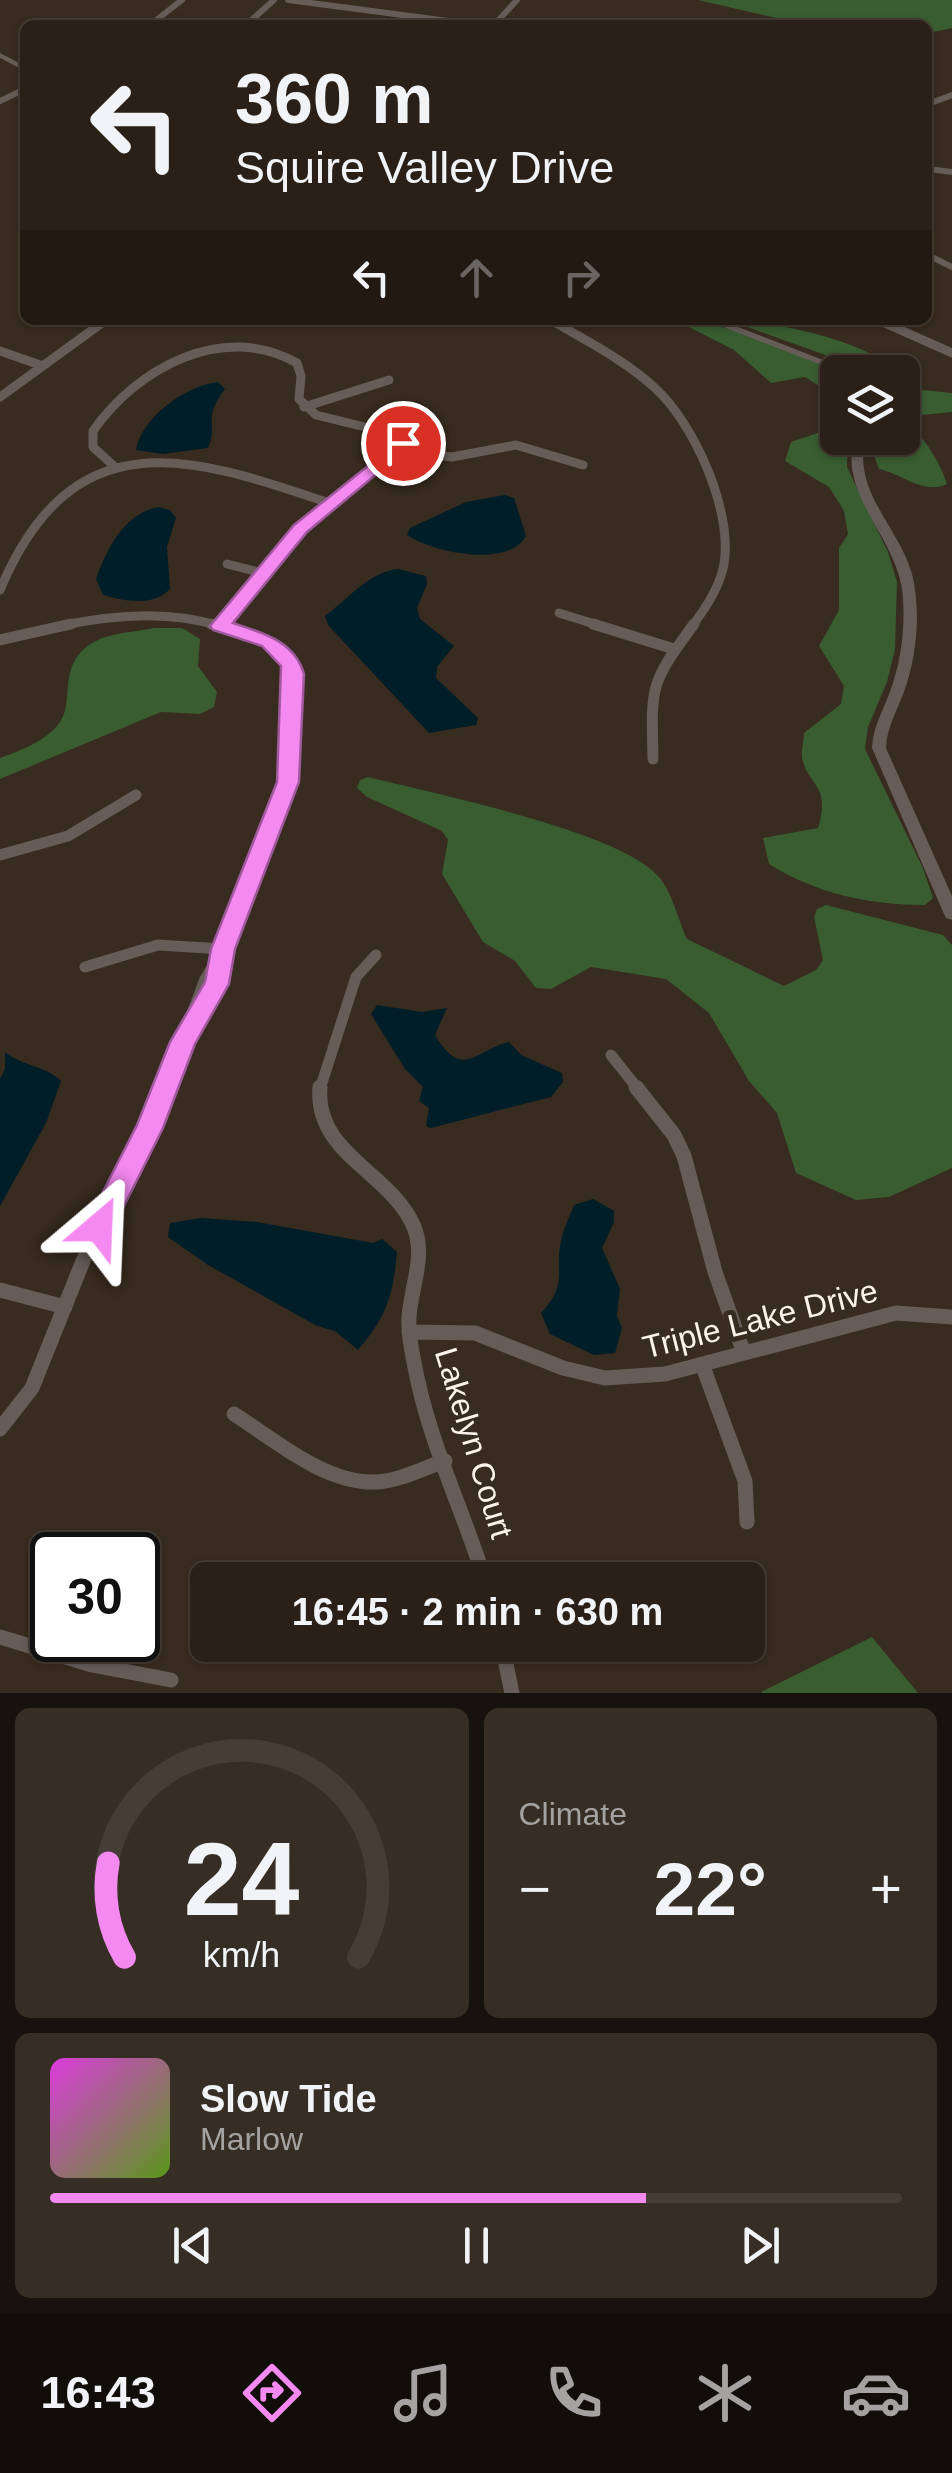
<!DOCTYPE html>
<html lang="en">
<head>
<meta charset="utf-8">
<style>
  body { margin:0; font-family:Arial,sans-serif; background:#362d24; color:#f1f3f6; height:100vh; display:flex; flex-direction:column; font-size:38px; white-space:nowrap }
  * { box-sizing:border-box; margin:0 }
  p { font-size:32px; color:#a5a3a1 }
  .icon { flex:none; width:55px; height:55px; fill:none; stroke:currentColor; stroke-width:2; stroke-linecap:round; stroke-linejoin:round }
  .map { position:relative; height:1693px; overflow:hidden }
  .panel { display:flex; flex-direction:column; gap:15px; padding:15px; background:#17120d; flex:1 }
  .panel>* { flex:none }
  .banner { position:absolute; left:20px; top:20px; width:912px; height:305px; border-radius:15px; box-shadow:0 2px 8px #0004,0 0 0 2px #463e36; background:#2a2017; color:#f1f3f6; overflow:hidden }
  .fabs { position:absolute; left:820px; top:355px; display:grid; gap:20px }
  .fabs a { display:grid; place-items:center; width:100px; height:100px; border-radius:15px; background:#2a2017; box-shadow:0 2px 8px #0004,0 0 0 2px #463e36; font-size:50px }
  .speed { position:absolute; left:30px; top:1532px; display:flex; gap:20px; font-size:50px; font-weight:700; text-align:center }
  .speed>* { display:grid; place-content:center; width:130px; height:130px; border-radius:50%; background:#2a2017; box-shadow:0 2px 8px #0004,0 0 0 2px #463e36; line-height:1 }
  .speed .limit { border:5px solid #111; border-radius:15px; background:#fff; color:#111 }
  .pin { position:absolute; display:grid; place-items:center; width:85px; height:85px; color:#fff; margin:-42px; border:5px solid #fff; border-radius:50%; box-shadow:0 2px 10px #0007 }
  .me { position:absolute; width:110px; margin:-55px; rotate:26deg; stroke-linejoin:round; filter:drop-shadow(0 0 8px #0008) }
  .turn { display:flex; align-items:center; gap:35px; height:210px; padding:0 50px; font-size:45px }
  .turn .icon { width:130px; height:130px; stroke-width:2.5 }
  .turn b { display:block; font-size:70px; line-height:85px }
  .lanes { display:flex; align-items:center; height:95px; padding:0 50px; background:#0003; justify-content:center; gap:50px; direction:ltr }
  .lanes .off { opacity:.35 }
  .big { font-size:75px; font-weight:700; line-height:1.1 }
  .panel .tile { flex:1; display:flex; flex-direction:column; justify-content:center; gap:15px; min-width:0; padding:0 35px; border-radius:15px; background:#362d24 }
  .panel .dial { align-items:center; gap:0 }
  .dial svg { height:260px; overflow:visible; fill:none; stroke:#463e36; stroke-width:7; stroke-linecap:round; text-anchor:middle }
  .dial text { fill:#f1f3f6; stroke:none }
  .song { display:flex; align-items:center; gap:30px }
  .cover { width:120px; height:120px; border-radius:15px; background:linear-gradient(135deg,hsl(300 70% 55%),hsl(90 70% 35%)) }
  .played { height:10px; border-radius:5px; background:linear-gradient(90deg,#f489f0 70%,#463e36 70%) }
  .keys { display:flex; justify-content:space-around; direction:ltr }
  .heat { display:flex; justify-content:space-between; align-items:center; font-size:55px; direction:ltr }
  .panel .tiles { flex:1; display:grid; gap:15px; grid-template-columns:1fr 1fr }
  .tile:last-child { grid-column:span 2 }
  .trip { position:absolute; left:190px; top:1562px; width:575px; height:100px; border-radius:15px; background:#2a2017; box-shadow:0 2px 8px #0004,0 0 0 2px #463e36; font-weight:700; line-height:100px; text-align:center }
  .tab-bar { display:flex; height:160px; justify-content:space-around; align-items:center; background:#110d09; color:#a5a3a1 }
  .tab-bar .icon { width:70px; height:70px }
  .tab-bar .active { color:#f489f0 }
  .tab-bar b { font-size:45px; color:#f1f3f6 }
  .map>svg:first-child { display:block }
  .green { fill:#395c31 }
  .water { fill:#001e27 }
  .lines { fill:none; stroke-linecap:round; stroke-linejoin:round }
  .minor-far3 { stroke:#665d59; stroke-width:6 }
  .minor-far2 { stroke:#665d59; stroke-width:9 }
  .minor-far1 { stroke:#665d59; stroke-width:11 }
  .minor { stroke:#665d59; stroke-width:15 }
  .tertiary { fill:#665d59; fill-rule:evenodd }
  .route { fill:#f489f0; stroke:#9f599c; stroke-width:2.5 }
  .labels { text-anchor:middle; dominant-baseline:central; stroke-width:10; stroke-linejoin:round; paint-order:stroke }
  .near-street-label { font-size:32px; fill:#fcf3eb; stroke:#382b1f }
</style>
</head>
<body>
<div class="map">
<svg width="952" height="1693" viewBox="0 0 952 1693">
  <rect width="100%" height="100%" fill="#382b1f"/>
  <path class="green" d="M698,0H952V28L928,33V25H806Z
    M675,320C712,320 810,350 839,372L838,438H848L847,467L888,552L897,582L895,649L887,682L868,727L865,749L923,868L933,898L925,905C870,905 817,894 769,864L763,838L818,828C831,784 809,788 802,758C801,751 804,740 804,733L841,704L844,686L819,646L839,610V548L848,534L844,511L829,487L785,461L791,442L823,431L835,403L824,389L805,377L771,383L734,350Z
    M728,320C765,320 874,341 893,372H859L831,357Z
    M903,381L913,389L952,393V412L921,415L913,427C929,446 939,461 947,484C922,495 903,474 879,469L873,453L874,438H902Z
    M154,628H182L200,639L198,666L217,692L214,707L200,714L161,712L0,779V758C22,750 55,738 64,714C71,694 62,668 85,648C104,632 131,633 154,628Z
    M368,777C431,793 619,831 658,876C672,891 678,920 687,939L784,986L816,970L823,960L814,917L817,909L826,905L943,935L952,945V1168L889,1197L856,1200L796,1173L777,1113L749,1081L709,1013L666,979L591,967L551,989L536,988L515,961L483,942L442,874L448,840L442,831L367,797L357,788L360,780Z
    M872,1637L918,1693H761V1692Z"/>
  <path class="water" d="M218,382L225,389C201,420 219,425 208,448L163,454L136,450C142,417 185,386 218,382Z
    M505,495L514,498L526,536C508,569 432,552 407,535L410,528L466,502Z
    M159,507L170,510L176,518L167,547L170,589C153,607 125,601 103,595L96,579C107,549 124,513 159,507Z
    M398,569L426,576L427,584L417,608L420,619L454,646L437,667L436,678L478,718L476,725L429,733L328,625L325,616C348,599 369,572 398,569Z
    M377,1005L422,1012L447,1008L435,1035C463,1081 475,1050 509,1042L521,1055L562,1073L563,1082L551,1097L431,1128L426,1126L429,1108L419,1101L423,1087L405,1069L371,1014Z
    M5,1052C22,1066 46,1066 61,1081L46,1123L0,1206V1079L5,1069Z
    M593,1199L614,1211V1222L602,1248L620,1289L617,1316L622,1328L615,1353L594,1355L550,1334L541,1313C570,1282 553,1271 562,1236C565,1226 570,1215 574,1205Z
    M201,1218L257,1222L373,1243L382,1239L397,1252C393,1296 387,1316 358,1350L335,1331L317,1326L208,1265L168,1237L170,1223Z"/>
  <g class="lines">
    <path class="minor-far3" d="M288,0L479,25
      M150,25L182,0
      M246,25L274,0
      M494,25L517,0
      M611,25H651
      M0,101L25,89
      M928,104L952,95
      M928,255L952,267"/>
    <path class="minor-far2" d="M551,320C586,341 625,360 655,388C694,423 733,511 724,564C720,587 706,608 692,626
      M878,320L952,353
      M0,351L43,366
      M0,397L106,320
      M304,407L389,380
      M115,467L93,447V431C137,368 223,321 297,363L301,376L299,399L316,415L373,429L428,454L452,457L516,445L583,465
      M227,564L262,573
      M0,590C72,419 187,454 329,503
      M559,613L601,626
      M220,625L301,528L403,443
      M60,626C111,615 169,610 219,626"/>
    <path class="minor-far1" d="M593,624L674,649
      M0,640L71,624
      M653,759C651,684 650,684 694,624
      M0,855L68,836L136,795
      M85,967L158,945L223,949
      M197,1019L217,983L221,958
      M611,1055L638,1089
      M164,1089L205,979L223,949L284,798L290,761L294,674L285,654L269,642L211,624
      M320,1089L356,977L376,955"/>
    <path class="minor" d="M320,1087C314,1154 391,1172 414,1227C426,1256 411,1287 409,1317C408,1332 411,1348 414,1362C427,1437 462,1508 485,1580
      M636,1087L674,1135L684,1156L715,1272L744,1353
      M0,1290L65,1307
      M409,1332L475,1333L563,1368L605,1378L665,1374L896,1313L952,1317
      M702,1364L745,1481L747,1522
      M234,1414C275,1440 325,1484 376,1482C400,1481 423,1468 445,1461
      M0,1429L32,1388L83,1261L150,1128L165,1087
      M0,1637L92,1665L171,1680
      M502,1645L512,1693"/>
    <path class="tertiary" d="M0,53L25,66V71L0,58Z
      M928,166L952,169V175L928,172Z
      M705,320H720L854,372H840Z
      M854,438H865C853,493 898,525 912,574C921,610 917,654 905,689C898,709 887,726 886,748L952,896V920L946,918L944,914L872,748C873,726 884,709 891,689C902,658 906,622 902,589C894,535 839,495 854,438Z"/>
  </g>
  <path class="route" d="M403,438L409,439V447L307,532L233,623C262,633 294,640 304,674L299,782L235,949L229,984L195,1044L163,1128L109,1236L99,1240L89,1236L85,1227L137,1125L170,1042L205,982L211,949L277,782L281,666L262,646L213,630L210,626L294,525Z"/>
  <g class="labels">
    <g class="near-street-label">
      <text transform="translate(760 1319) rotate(-14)">Triple Lake Drive</text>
      <text transform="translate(474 1443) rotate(73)">Lakelyn Court</text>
    </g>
  </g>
</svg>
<div class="fabs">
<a><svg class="icon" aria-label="layers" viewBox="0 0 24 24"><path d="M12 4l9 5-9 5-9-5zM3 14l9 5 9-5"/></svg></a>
</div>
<div class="speed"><div class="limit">30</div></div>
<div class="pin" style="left:403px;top:443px;background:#d93025"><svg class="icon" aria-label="arrive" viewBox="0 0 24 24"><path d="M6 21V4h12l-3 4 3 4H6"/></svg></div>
<svg class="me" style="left:99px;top:1227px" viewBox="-20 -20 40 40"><path d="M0-17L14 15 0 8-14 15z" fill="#f489f0" stroke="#fff" stroke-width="4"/></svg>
<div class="trip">16:45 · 2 min · 630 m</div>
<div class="banner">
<div class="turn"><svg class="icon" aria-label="left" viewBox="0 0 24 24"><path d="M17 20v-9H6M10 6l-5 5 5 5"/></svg><div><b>360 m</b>Squire Valley Drive</div></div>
<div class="lanes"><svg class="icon" aria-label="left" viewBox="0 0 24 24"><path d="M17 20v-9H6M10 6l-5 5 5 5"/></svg><svg class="icon off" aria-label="ahead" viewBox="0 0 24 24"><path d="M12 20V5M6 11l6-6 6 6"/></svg><svg class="icon off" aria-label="right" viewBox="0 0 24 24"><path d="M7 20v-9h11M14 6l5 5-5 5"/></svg></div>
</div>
</div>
<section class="panel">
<div class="tiles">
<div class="tile dial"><svg viewBox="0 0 100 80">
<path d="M14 69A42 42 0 1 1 86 69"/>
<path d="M14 69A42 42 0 0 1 9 40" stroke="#f489f0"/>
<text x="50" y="56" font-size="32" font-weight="700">24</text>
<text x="50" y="72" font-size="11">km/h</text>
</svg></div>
<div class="tile"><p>Climate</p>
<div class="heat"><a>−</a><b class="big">22°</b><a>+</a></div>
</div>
<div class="tile">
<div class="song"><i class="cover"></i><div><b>Slow Tide</b><p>Marlow</p></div></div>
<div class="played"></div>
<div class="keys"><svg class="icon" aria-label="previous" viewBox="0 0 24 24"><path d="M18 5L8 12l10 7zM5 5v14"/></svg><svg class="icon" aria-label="pause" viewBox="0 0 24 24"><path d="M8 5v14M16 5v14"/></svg><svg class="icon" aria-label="next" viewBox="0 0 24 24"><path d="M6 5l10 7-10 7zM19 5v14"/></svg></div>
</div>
</div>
</section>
<nav class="tab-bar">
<b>16:43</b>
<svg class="icon active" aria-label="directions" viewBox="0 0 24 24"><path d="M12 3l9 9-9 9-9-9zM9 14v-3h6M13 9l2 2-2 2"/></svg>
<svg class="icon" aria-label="music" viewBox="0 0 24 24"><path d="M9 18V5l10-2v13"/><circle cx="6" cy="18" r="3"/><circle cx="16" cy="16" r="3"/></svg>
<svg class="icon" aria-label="phone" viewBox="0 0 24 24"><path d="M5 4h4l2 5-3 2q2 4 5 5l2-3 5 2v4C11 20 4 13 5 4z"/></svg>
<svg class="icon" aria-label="climate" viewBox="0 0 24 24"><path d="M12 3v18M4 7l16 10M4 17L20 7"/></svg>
<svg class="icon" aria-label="car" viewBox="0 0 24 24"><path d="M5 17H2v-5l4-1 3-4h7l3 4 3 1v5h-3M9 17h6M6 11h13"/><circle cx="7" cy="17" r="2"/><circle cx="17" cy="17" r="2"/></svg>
</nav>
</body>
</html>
